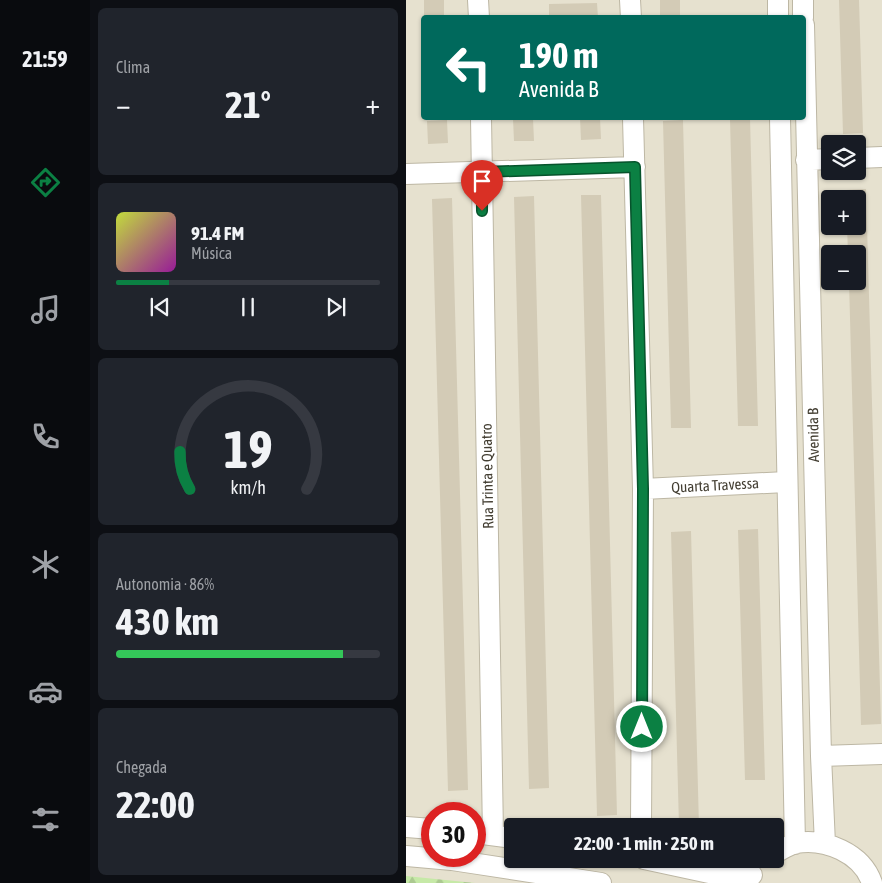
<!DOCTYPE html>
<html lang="pt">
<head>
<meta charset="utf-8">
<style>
  body { margin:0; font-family:"Asap Condensed",sans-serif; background:#20242c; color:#f1f3f6; height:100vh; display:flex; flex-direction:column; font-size:19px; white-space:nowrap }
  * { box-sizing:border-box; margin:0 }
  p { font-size:16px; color:#9ea1a6 }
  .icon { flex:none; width:28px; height:28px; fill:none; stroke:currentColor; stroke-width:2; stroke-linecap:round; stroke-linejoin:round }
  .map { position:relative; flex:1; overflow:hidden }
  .drawer { display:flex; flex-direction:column; gap:8px; padding:8px; background:#0d0f14; width:316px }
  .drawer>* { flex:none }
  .top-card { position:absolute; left:15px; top:15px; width:385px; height:105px; border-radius:5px; box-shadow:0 1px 4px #0004; background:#00695c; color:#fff; overflow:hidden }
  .fabs { position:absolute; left:415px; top:135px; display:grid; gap:10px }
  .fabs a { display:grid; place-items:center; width:45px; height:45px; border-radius:5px; background:#171b24; box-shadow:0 1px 4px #0004; font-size:25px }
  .speed { position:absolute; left:15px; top:802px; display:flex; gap:10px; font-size:25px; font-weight:700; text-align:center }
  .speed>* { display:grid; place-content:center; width:65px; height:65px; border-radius:50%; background:#171b24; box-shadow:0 1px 4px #0004; line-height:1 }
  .speed .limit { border:8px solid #d22; background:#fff; color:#111 }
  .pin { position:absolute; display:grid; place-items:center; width:42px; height:42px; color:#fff; margin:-51px -21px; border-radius:50% 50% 50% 0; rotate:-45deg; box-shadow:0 0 5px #0007 }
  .pin .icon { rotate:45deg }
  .me { position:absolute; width:55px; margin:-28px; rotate:0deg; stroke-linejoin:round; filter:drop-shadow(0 0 4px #0008) }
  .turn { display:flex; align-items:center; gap:18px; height:105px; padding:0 15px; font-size:22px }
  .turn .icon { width:65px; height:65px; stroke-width:2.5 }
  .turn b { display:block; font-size:35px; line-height:42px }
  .big { font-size:38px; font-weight:700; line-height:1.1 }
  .drawer .widget { flex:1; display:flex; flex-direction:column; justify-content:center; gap:8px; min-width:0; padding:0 18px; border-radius:8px; background:#20242c }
  .drawer .dial { align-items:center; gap:0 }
  .dial svg { height:130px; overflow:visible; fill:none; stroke:#363941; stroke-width:7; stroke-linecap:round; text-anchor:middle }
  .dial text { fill:#f1f3f6; stroke:none }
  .song { display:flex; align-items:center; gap:15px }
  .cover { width:60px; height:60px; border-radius:8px; background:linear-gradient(135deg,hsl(70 70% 55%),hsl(300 70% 35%)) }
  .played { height:5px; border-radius:2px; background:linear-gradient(90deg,#0b8043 20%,#363941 20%) }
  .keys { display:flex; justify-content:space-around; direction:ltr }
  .heat { display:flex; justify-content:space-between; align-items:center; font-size:28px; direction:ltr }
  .charge { height:8px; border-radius:4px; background:linear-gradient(90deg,#34c759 86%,#363941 0) }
  .trip { position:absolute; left:98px; top:818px; width:280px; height:50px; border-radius:5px; background:#171b24; box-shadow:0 1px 4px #0004; font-weight:700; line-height:50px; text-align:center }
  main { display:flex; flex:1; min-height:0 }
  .tab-bar { display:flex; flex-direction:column; width:90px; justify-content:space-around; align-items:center; background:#090b0e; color:#9ea1a6 }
  .tab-bar .icon { width:35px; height:35px }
  .tab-bar .on { color:#0b8043 }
  .tab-bar b { font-size:22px; color:#f1f3f6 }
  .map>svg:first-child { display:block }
  .residential { fill:#e6e1cf; fill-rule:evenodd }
  .forest { fill:url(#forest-firs) }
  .building { fill:#d3cbb6 }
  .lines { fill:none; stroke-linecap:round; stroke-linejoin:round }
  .minor-casing { stroke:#bdb7a4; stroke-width:22 }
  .minor { stroke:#fff; stroke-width:20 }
  .route-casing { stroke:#07532c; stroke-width:12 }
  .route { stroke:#0b8043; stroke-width:9 }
  .labels { text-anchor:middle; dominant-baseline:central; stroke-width:5; stroke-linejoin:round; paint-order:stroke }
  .street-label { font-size:15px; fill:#433e32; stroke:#fff }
</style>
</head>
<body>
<main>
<nav class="tab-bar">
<b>21:59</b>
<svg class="icon on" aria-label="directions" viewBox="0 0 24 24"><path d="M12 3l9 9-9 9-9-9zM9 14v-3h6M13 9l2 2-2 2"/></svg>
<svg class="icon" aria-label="music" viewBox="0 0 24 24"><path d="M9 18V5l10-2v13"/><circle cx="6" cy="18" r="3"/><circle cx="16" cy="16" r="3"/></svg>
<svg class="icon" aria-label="phone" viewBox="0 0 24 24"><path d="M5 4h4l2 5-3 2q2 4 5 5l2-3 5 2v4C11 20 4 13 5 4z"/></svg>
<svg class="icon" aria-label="climate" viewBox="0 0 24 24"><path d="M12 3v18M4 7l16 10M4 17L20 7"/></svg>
<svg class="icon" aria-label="car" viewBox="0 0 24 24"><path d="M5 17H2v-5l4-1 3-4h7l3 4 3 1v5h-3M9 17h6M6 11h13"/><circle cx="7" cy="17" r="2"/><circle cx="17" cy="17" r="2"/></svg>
<svg class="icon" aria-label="filters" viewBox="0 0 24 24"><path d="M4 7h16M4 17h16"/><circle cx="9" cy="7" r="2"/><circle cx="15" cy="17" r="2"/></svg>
</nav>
<section class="drawer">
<div class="widget"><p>Clima</p>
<div class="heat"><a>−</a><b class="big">21°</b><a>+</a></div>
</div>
<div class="widget">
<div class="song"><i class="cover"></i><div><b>91.4 FM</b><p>Música</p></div></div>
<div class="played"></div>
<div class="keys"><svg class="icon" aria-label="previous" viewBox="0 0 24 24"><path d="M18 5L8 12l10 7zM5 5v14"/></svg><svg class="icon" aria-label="pause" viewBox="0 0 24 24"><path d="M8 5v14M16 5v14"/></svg><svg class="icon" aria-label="next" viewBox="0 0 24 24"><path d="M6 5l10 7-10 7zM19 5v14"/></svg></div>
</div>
<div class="widget dial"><svg viewBox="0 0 100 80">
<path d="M14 69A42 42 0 1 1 86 69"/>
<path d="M14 69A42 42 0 0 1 8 46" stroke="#0b8043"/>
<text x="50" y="56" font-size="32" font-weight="700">19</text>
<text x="50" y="72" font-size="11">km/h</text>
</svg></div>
<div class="widget"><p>Autonomia · 86%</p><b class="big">430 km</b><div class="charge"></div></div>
<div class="widget"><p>Chegada</p><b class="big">22:00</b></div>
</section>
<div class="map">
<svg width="476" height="883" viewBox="0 0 476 883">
  <defs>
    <pattern id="forest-firs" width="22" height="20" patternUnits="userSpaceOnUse" patternTransform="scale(1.25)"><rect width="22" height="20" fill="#c6e9a7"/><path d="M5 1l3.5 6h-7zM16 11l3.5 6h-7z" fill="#abc990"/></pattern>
  </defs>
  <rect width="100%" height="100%" fill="#f2eee1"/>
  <path class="residential" d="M0,0H476V883H0ZM18,18H398V118H18ZM424,144H451V171H424ZM424,199H451V226H424ZM424,254H451V281H424ZM26,814H69V856H26ZM106,826H369V859H106Z"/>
  <path class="forest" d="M0,876L69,883H0Z"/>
  <path class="building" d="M18,0H38V18H18Z
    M254,0H274V18H254Z
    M433,0H453L457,133L437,134Z
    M191,3L192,18H143V4Z
    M127,118L128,141H108L107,119Z
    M174,118H194L195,139L175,140Z
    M344,118L352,426H332L324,119Z
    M41,120L42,143L22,144L21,121Z
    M277,120L285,428H265L257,121Z
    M460,189L475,724L455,725L443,281H451V254H442L441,226H451V199H440V190Z
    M175,195H195L211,815L191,816Z
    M128,196L143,788L123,789L108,197Z
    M46,198L62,790L42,791L26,199Z
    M352,529L359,780H339L332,530Z
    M285,531L293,826H273L265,532Z"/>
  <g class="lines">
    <g class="minor-casing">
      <path id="minor" d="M72,0L73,18
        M224,0L225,18
        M372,0V18
        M397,0V18
        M398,25L415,756L419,844
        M75,118L87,835
        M227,118L237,489L235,826
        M374,118L389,844
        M451,158L476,157
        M400,160L424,159
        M0,174L229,167
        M237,489L380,482
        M415,756L476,754
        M0,827L26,829
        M69,833L106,838
        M369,853C375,850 383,845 390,843C419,838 456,853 466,883
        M0,856L46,860L195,883
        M238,859L308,874L346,875"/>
    </g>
    <use href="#minor" class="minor"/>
  </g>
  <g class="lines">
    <g class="route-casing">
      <path id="route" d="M76,211V172L229,167L237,489L236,727"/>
    </g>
    <use href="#route" class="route"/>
  </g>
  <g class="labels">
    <g class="street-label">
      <text transform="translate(407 435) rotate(-91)">Avenida B</text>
      <text transform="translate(81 476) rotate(-91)">Rua Trinta e Quatro</text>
      <text transform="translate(309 485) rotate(-3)">Quarta Travessa</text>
    </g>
  </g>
</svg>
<div class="fabs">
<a><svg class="icon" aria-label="layers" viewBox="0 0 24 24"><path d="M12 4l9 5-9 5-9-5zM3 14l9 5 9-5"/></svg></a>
<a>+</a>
<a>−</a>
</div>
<div class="speed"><div class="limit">30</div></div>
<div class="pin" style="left:76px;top:211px;background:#d93025"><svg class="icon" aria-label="arrive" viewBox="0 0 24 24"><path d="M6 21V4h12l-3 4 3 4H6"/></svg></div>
<svg class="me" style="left:236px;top:727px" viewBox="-20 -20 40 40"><circle r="17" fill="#0b8043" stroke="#fff" stroke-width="3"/><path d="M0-11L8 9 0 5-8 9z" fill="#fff"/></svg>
<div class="trip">22:00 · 1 min · 250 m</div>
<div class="top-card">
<div class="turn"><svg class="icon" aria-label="left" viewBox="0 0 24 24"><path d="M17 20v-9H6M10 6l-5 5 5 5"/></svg><div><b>190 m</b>Avenida B</div></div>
</div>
</div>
</main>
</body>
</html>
